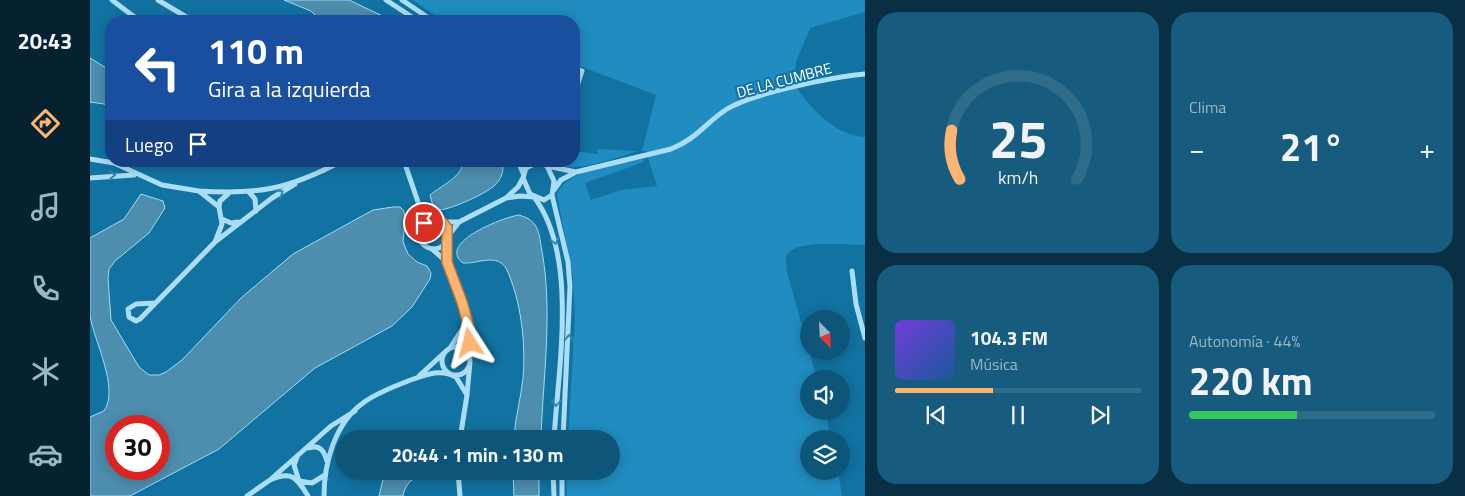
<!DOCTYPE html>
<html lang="es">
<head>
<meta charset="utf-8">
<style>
  body { margin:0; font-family:"Titillium Web",sans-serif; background:#175c7e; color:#f1f3f6; height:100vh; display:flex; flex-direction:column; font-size:19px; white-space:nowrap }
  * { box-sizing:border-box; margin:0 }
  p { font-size:16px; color:#9bb7c6 }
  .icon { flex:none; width:28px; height:28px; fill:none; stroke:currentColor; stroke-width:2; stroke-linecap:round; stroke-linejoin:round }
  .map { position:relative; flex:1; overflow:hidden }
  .drawer { display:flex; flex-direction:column; gap:12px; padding:12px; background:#082f43; width:600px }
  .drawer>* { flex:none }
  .top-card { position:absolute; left:15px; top:15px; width:475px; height:152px; border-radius:20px; box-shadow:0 2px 12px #0003; background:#1a4fa0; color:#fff; overflow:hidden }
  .needle { width:32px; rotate:156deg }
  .controls { position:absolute; left:710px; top:310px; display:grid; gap:10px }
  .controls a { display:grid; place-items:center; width:50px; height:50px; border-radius:50%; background:#0e5679; box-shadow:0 2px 12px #0003; font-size:25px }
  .speed { position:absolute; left:15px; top:415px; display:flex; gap:10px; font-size:25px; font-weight:700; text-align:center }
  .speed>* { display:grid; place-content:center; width:65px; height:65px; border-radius:50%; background:#0e5679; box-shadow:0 2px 12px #0003; line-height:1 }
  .speed .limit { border:8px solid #d22; background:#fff; color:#111 }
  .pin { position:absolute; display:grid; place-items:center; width:42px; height:42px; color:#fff; margin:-21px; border:2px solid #fff; border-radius:50%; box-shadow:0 1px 5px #0007 }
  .me { position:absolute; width:55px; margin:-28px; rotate:351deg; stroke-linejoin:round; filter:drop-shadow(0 0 4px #0008) }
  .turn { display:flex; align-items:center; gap:18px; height:105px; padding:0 20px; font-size:22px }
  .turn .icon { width:65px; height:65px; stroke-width:2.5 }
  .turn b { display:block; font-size:35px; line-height:42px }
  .then { display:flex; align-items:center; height:48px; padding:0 20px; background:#0003; gap:10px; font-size:19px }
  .big { font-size:38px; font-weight:700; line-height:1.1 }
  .drawer .card { flex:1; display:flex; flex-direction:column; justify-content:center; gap:8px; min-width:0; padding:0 18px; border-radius:20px; background:#175c7e }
  .drawer .dial { align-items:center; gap:0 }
  .dial svg { height:130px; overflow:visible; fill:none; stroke:#2e6c8a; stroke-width:7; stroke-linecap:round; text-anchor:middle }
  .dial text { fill:#f1f3f6; stroke:none }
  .song { display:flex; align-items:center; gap:15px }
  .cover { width:60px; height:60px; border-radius:8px; background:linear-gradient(135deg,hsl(260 70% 55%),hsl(210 70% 35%)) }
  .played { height:5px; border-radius:2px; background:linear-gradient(90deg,#ffb46f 40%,#2e6c8a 40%) }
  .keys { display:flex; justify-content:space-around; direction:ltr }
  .heat { display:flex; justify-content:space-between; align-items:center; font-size:28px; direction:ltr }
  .charge { height:8px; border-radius:4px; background:linear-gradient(90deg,#34c759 44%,#2e6c8a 0) }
  .drawer .tiles { flex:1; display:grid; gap:12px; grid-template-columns:repeat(2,1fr) }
  .trip { position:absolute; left:245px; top:430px; width:285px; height:50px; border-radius:25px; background:#0e5679; box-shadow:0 2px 12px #0003; font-weight:700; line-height:50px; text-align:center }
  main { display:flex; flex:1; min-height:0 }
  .dock { display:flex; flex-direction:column; width:90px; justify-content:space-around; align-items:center; background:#062230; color:#9bb7c6 }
  .dock .icon { width:35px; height:35px }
  .dock .selected { color:#ffb46f }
  .dock b { font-size:22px; color:#f1f3f6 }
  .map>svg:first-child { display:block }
  .green { fill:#208cbf }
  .water { fill:#4d8dad; stroke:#9dddf8; fill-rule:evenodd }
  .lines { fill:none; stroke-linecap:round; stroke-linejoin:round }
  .minor { stroke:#abdef5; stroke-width:5 }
  .oneway { stroke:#3188b2 }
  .route-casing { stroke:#a67548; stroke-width:12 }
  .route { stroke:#ffb46f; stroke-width:9 }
  .labels { text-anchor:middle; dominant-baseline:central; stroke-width:4; stroke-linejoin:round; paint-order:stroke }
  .street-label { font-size:15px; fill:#fff; stroke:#1272a1 }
</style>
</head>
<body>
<main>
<nav class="dock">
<b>20:43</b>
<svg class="icon selected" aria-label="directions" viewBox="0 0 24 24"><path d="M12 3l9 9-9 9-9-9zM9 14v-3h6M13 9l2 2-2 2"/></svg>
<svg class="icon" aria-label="music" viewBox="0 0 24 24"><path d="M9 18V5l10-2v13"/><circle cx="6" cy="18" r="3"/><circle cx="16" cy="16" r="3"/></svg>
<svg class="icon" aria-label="phone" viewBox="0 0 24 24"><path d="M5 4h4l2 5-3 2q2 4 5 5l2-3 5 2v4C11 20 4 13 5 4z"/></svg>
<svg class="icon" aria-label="climate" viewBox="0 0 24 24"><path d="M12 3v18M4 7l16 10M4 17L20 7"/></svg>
<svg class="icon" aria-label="car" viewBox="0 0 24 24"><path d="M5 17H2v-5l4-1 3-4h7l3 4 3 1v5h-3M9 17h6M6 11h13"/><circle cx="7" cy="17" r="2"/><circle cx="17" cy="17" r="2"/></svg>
</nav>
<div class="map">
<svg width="775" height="496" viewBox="0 0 775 496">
  <rect width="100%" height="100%" fill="#1272a1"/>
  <path class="green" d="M323,0H775V12L720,28L706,62L703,82C718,106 745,136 775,137V245C759,245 708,240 698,253C694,258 697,267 697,272L727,379H719V411H735L741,439H719V471H748L752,496H477L476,471H521V439H478L485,317L483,277L467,195C476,168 528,165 553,159L554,162L495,183L501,200L531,190L567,186L556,151H552L566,95L484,64V21H353Z
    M508,149L548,151C521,159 483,176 456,161H484V151L507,154Z"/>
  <path class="water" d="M194,0H259L303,21L229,19L221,11Z
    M0,58L21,71V105L0,102Z
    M374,161H412C415,170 411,180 404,186C395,194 358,211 347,210L343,206L340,195C352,185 371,178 374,161Z
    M51,194L73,201L75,208L59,233L25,261L19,269L18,278L21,320L49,367L59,375H69L76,372L92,360L151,298L203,254L283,210L303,207H310L314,211L315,220L313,242L318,254L327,262L337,266L341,273L340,279L322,307L302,326L225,368L129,449L40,496H0V417L14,411C30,388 3,339 0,315C0,290 0,263 0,238L34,219ZM69,426V469H26V426Z
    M429,215C435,217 441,219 445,225C450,232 450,242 452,251C463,313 453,376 451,439H421L424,435C426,415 431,397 433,378C436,343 431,300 416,268C406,253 388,264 373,263C346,243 414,217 429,215Z
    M347,431L353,439H326Z
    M295,471H348C332,473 316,478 313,496H289Z
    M423,471H449V496H424Z"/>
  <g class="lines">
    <path class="minor" d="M22,0L43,16L56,21
      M68,0L103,21
      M296,0L328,21
      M312,0L343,21
      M484,68L492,71L487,86L484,84
      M0,159L24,163L72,185L109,191
      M314,161L329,205
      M428,161L433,173
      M448,162L457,166L464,181L462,195L454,200L440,194L433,178L436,168Z
      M457,166L486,172L471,180L464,190
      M486,172L581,149C608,138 615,123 637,109C663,93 743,77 775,74
      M0,178L44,175
      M433,178L428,187L416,198L430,196L444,197C489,256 468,369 464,439
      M205,184L182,198L125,242L132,224L129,207L109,191C168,195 199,189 252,161
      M159,192L165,199L166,211
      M462,195L478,262L480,286L473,439
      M129,207L130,201L138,194
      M132,219L141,223L148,222
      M329 234a15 15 0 1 1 30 0a15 15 0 1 1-30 0Z
      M352,222H369L359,235
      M369,222L416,198
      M331,226L329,205L345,219
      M342,249L357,262L356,243
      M357,262C372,289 381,324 379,355
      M762,271L766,304L775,338
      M65,303L46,304L38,309L39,317L46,321L50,319L125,242
      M352 361a14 14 0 1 1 28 0a14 14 0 1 1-28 0Z
      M360,348L373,328L375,318
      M329,376L354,353
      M370,439L377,395
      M219,448C230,444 234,451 237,461
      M207,457L204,465L209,481L222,483L235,475
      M368,471L370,496
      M463,471L464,496
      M472,471V496
      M157,496L180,480
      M218,496C207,478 202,470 180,480L241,426L265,411
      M234,496C234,463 245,423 273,403C286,393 303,387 318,381C335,375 350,368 366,377L377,395L380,362"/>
  </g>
  <defs><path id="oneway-chevron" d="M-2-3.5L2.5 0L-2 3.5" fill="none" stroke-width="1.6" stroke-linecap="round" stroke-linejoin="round" transform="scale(1.25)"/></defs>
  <g class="oneway">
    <use href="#oneway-chevron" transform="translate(22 175) rotate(-3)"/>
    <use href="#oneway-chevron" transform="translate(190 193) rotate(-32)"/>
    <use href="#oneway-chevron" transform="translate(465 241) rotate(78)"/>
    <use href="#oneway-chevron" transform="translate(479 338) rotate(-87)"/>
    <use href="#oneway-chevron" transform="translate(466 403) rotate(94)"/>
  </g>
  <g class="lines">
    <g class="route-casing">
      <path id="route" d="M334,223L346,220L352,222L357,228V262L372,302L379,327L380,343"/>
    </g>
    <use href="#route" class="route"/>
  </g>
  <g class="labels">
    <g class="street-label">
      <text transform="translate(694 80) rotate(-15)">DE LA CUMBRE</text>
    </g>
  </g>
</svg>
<div class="controls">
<a><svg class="needle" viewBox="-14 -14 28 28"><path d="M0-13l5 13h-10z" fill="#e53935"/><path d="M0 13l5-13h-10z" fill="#9bb7c6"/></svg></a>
<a><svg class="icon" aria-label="sound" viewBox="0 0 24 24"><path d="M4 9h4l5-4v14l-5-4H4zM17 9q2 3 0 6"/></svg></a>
<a><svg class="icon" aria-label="layers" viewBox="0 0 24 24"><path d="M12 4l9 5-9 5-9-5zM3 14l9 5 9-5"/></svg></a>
</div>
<div class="speed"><div class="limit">30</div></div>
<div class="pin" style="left:334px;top:223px;background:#d93025"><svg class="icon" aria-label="arrive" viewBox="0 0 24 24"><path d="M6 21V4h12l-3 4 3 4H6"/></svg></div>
<svg class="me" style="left:380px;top:343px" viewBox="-20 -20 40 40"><path d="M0-17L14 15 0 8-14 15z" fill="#ffb46f" stroke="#fff" stroke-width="4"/></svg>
<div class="trip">20:44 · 1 min · 130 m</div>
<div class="top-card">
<div class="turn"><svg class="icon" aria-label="left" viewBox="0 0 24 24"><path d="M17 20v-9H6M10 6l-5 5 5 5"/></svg><div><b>110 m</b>Gira a la izquierda</div></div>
<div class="then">Luego<svg class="icon" aria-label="arrive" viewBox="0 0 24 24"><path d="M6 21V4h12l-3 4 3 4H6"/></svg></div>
</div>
</div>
<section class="drawer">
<div class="tiles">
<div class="card dial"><svg viewBox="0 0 100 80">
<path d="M14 69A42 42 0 1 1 86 69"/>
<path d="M14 69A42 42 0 0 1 9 39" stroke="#ffb46f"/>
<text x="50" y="56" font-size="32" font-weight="700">25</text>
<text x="50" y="72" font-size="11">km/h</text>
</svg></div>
<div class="card"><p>Clima</p>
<div class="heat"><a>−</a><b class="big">21°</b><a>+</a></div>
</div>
<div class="card">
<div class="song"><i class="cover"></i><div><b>104.3 FM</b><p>Música</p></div></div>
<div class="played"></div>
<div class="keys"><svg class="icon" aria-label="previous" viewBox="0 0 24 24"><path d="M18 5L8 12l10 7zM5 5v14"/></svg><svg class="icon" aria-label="pause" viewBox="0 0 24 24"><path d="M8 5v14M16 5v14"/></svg><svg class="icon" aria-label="next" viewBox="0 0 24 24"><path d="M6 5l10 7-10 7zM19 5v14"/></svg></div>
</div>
<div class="card"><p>Autonomía · 44%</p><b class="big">220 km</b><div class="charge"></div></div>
</div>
</section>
</main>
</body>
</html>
